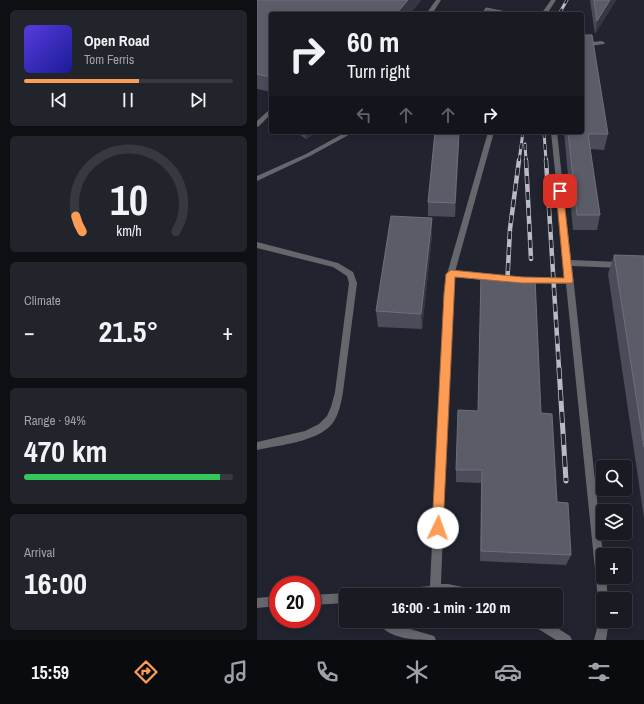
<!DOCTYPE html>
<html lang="en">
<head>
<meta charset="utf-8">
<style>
  body { margin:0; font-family:"Archivo Narrow",sans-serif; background:#22242b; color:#f1f3f6; height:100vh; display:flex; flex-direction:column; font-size:15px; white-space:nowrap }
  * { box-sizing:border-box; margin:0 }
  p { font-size:13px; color:#9fa1a6 }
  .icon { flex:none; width:22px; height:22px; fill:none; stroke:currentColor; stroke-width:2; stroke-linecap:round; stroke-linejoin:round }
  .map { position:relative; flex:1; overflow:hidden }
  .sheet { display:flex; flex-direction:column; gap:10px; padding:10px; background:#0e0f13; width:257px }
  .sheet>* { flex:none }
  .banner { position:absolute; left:12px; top:12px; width:315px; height:122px; border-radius:4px; box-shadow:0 2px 6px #0003,0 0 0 1px #373941; background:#191b23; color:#f1f3f6; overflow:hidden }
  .fabs { position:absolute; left:339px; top:460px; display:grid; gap:8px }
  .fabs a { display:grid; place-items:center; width:36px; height:36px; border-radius:4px; background:#191b23; box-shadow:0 2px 6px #0003,0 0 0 1px #373941; font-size:20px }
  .speed { position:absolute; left:12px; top:576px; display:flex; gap:8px; font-size:20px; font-weight:700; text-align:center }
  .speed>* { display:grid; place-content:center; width:52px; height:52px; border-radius:50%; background:#191b23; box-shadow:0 2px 6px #0003,0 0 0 1px #373941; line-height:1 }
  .speed .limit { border:6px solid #d22; background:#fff; color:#111 }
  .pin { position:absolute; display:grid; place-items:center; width:34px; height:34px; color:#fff; margin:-17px; border-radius:8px; box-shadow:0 2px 6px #0006 }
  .me { position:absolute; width:44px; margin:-22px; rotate:3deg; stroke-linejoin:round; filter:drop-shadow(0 0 3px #0008) }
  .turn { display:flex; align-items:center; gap:14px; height:84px; padding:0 12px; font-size:18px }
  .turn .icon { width:52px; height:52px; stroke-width:2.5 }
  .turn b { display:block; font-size:28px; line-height:34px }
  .lanes { display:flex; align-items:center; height:38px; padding:0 12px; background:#0003; justify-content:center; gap:20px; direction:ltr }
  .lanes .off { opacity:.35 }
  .big { font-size:30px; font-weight:700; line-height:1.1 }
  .sheet .widget { flex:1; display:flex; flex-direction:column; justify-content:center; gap:6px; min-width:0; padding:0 14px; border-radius:6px; background:#22242b }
  .sheet .dial { align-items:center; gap:0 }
  .dial svg { height:104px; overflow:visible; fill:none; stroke:#373941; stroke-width:7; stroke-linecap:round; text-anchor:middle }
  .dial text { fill:#f1f3f6; stroke:none }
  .song { display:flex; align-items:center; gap:12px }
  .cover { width:48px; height:48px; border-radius:6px; background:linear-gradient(135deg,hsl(250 70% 55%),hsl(240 70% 35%)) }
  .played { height:4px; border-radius:2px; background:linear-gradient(90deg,#fd9c55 55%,#373941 55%) }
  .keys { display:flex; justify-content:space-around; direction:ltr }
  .heat { display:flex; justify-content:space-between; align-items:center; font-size:22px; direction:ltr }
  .charge { height:6px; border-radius:3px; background:linear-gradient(90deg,#34c759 94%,#373941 0) }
  .trip { position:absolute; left:82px; top:588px; width:224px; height:40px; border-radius:4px; background:#191b23; box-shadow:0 2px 6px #0003,0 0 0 1px #373941; font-weight:700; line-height:40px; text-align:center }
  .dock { display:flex; height:64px; justify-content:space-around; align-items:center; background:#0a0b0e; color:#9fa1a6 }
  .dock .icon { width:28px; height:28px }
  .dock .on { color:#fd9c55 }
  .dock b { font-size:18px; color:#f1f3f6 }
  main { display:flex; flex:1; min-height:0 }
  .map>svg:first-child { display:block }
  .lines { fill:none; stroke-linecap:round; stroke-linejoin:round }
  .lane { fill:#66676d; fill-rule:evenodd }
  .street { fill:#66676d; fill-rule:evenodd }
  .rail-far2-casing { stroke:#b9bbc3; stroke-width:3 }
  .rail-far1-casing { stroke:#b9bbc3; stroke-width:4.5 }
  .rail-casing { stroke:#b9bbc3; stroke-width:5 }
  .rail-far2 { stroke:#21242f; stroke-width:2; stroke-dasharray:6; stroke-linecap:butt }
  .rail-far1 { stroke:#21242f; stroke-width:3; stroke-dasharray:8; stroke-linecap:butt }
  .rail { stroke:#21242f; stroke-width:3.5; stroke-dasharray:11; stroke-linecap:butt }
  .wall { fill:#4a4d59 }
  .shaded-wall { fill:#343742 }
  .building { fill:#5a5c67; stroke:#6d707a }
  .route { fill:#fd9c55; stroke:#a46537 }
</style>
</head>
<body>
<main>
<section class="sheet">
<div class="widget">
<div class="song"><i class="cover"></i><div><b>Open Road</b><p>Tom Ferris</p></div></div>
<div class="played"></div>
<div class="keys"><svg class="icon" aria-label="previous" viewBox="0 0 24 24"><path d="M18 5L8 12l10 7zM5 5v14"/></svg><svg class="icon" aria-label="pause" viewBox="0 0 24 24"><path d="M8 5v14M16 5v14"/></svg><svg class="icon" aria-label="next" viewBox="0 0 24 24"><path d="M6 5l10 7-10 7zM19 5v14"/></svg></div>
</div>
<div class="widget dial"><svg viewBox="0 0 100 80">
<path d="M14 69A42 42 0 1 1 86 69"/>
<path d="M14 69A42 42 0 0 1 9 57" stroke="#fd9c55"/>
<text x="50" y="56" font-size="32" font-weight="700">10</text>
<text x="50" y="72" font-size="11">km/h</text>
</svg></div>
<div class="widget"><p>Climate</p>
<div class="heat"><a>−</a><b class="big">21.5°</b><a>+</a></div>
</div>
<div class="widget"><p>Range · 94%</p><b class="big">470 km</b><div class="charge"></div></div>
<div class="widget"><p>Arrival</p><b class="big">16:00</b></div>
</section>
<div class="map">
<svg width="387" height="640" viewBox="0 0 387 640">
  <rect width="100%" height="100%" fill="#21242f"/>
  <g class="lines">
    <path class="lane" d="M179,0H184L175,14H169Z
      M294,0H299L290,14H284Z
      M345,41L348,43L347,44L325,47V43Z
      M14,109V114L2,126L0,127V121L12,110Z
      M89,132H97L53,156L0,181V176L49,154Z
      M231,132H237L198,272L235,275L239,278L235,281L197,277L195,294L184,584H191L220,590L224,591L225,595H127L128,591L132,590L173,586L187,294L190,274Z
      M294,132H300L314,260L363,262L367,265L363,268L315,266L346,555V577H349L351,599H346V604L342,603L341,599L309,284L269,283L265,280L269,277L309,278Z
      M0,242L81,263L96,272L100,283L86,392C84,403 82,415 75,424C60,442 22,445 0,450V442L48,431L62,424L70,416L74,407L78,392L92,283L90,276L76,267L0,248Z
      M346,616V621H352L349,640H337L343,617Z
      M121,621H134L136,624L177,636L179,640C161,640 129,640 121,621Z
      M274,621H289L313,636L315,640H299L275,625Z"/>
    <path class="street" d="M89,593L93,595H89V603L55,605V595Z
      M21,596V606L0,608V598Z"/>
    <g class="rail-far2-casing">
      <path id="rail-far2" d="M302,14L310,0
        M287,132L289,161
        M268,144L269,161
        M262,161L266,132"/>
    </g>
    <g class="rail-far1-casing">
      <path id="rail-far1" d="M269,160L274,259
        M289,160L302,369
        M250,287L253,229L262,160"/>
    </g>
    <g class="rail-casing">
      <path id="rail" d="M302,368L309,481"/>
    </g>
    <use href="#rail-far2" class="rail-far2"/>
    <use href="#rail-far1" class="rail-far1"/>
    <use href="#rail" class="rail"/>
  </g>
  <path class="wall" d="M0,0H164L153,14H14V92L0,89Z
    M333,0H359L338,34Z
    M39,132H60L49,139Z
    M307,132H325L351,134L347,150L333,149L343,215L340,230H316Z
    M202,143L198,217L171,216V202Z
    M175,218V235L165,329L121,327L119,311Z
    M357,255L387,256V518L351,274Z
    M224,275L284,413L300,502L314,555L309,565L223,561L224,483L199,482V470L221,411Z"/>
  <path class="shaded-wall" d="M151,0H164L153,14H139Z
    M353,0H359L338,34L340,21Z
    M48,132H60L49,139Z
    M203,132L202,143L198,217V203Z
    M175,218V235L165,329L164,314Z"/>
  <path class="building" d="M0,0H151L139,14H14V77L0,74Z
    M337,0H353L340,21Z
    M229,8L259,14H225Z
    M325,35H335L351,134H331L343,215H320L311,132H325Z
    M178,132H202L198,203L171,202Z
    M134,216L175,218L164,314L119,311Z
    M357,255L387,256V447Z
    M224,275L278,278L284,413L295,414L300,502L311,503L314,555L224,551L225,470H199L201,410L221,411Z"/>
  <path class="route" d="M300,189H303L306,191L316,281L315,283H265L198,277L186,528L185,532L181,534L177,532L175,528L187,294L189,274L194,270L265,277L307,278L299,191Z"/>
</svg>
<div class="fabs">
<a><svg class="icon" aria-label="search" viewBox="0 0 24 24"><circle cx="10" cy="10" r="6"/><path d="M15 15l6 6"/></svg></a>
<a><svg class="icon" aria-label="layers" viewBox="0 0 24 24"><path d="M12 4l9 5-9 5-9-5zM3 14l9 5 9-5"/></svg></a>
<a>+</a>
<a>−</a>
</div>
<div class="speed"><div class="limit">20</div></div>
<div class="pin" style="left:303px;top:191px;background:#d93025"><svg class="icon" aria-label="arrive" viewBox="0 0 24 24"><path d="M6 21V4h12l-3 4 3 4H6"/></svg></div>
<svg class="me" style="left:181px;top:528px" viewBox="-20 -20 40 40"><circle r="19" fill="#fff"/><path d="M0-13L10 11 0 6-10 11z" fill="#fd9c55"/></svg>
<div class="trip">16:00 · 1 min · 120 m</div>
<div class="banner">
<div class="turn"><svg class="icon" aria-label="right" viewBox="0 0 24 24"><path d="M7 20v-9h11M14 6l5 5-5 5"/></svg><div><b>60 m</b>Turn right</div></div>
<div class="lanes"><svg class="icon off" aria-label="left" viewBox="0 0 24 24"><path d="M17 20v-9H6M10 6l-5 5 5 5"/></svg><svg class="icon off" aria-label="ahead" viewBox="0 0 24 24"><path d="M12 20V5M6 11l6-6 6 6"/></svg><svg class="icon off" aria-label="ahead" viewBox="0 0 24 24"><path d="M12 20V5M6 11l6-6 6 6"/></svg><svg class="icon" aria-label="right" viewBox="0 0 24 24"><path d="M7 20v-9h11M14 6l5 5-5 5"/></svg></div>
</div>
</div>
</main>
<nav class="dock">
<b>15:59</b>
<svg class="icon on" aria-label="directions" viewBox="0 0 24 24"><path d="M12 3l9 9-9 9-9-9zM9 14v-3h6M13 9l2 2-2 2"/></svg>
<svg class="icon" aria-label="music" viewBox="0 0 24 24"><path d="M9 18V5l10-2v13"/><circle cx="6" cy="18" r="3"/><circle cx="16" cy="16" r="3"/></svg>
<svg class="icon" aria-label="phone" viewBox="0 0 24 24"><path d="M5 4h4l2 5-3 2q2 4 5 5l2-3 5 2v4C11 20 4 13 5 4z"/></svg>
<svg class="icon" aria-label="climate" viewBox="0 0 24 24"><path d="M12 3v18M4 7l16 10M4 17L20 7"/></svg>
<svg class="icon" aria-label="car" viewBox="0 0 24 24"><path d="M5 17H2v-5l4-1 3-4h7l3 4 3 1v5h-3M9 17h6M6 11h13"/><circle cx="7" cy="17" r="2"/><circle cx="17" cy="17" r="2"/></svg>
<svg class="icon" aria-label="filters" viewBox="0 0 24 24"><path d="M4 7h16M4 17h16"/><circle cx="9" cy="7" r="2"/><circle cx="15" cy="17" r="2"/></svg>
</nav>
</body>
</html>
